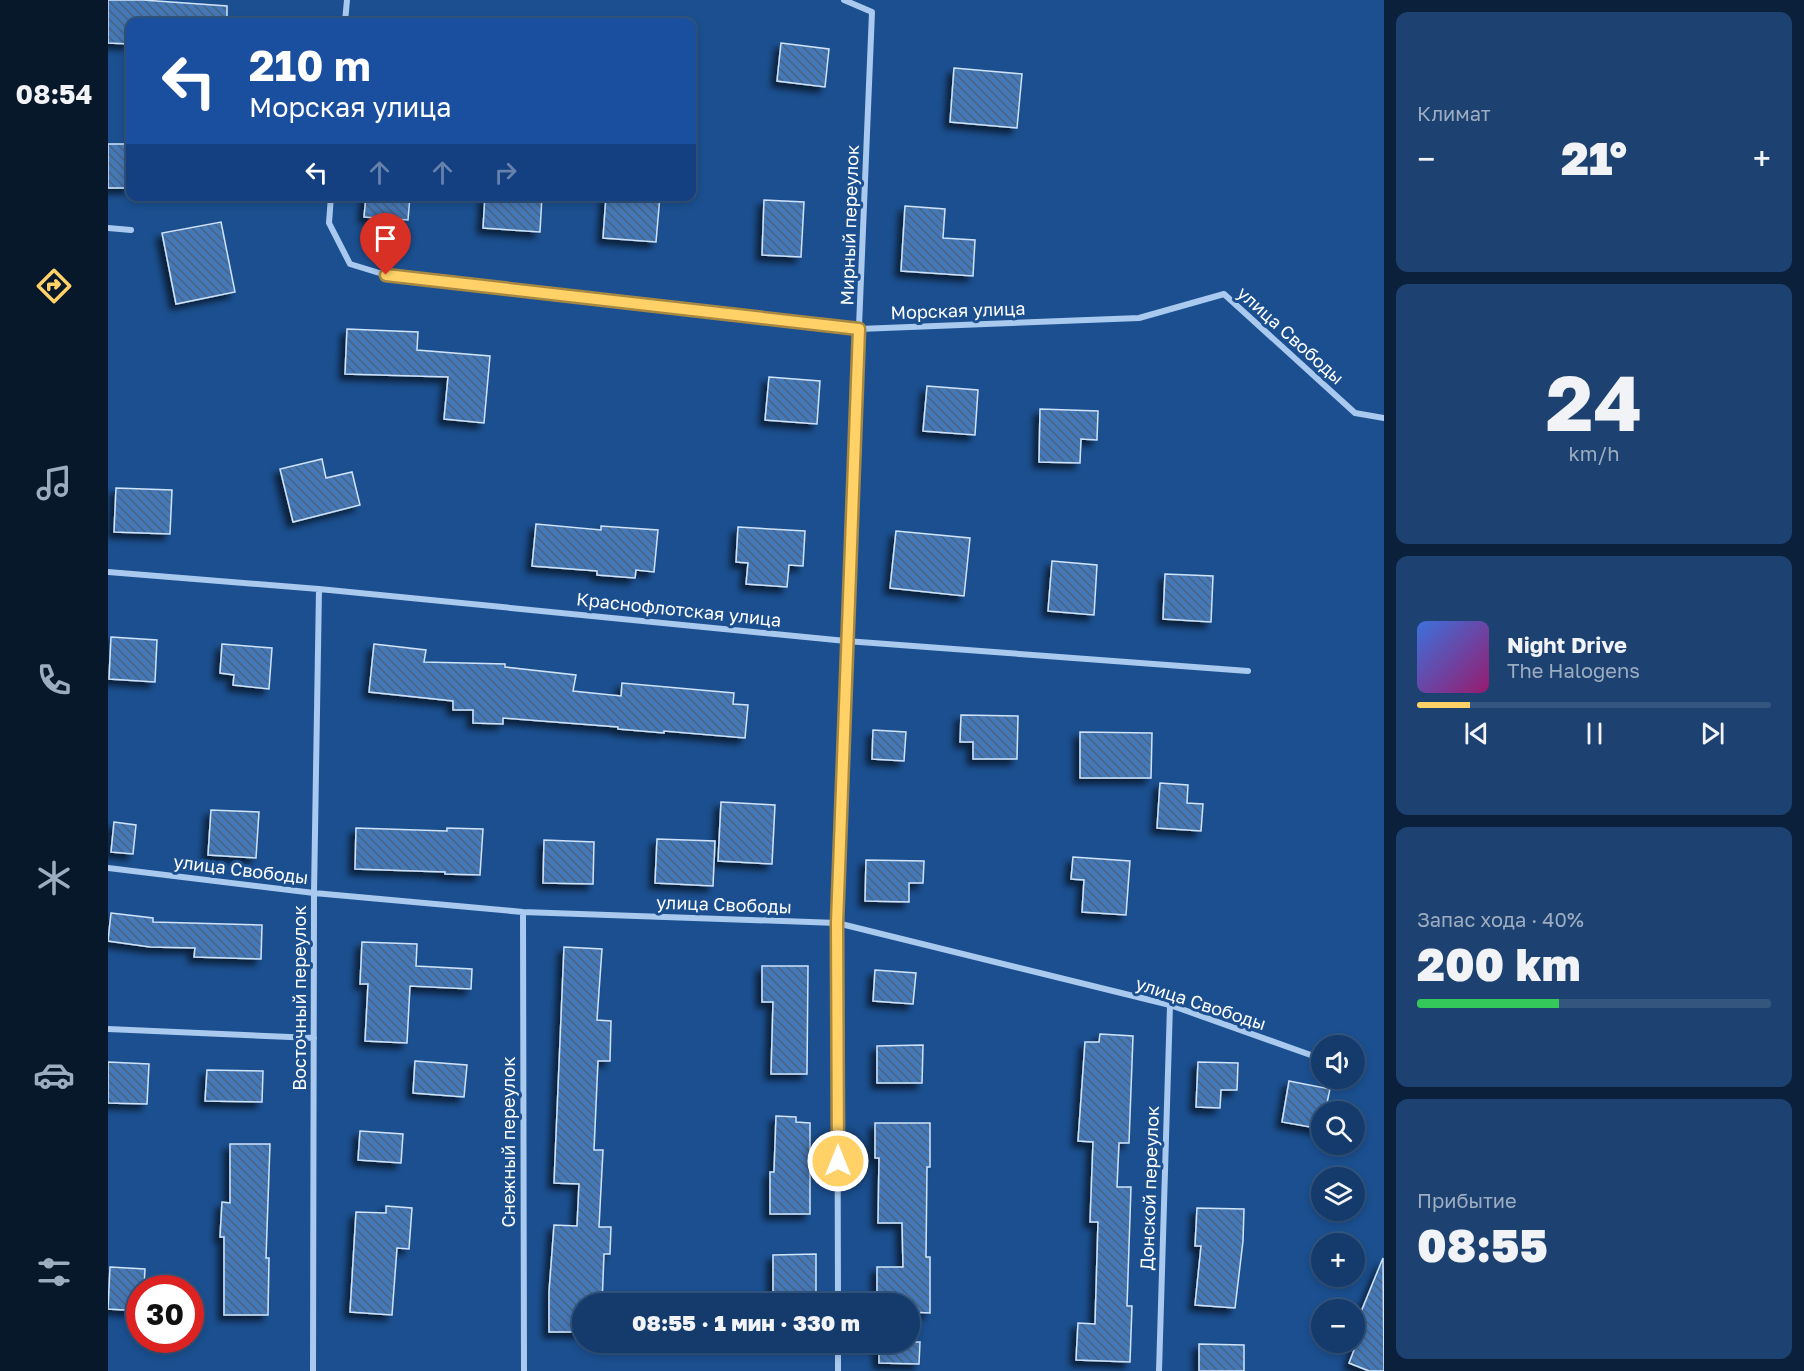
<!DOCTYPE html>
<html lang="ru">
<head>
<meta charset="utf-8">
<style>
  body { margin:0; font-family:"Golos Text",sans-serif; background:#1d4271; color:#f1f3f6; height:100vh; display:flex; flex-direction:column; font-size:22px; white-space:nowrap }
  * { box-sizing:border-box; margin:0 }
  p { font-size:20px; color:#9dadc1 }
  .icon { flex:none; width:33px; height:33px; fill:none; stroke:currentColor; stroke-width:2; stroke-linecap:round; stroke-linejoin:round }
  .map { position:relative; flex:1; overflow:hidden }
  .sheet { display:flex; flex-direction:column; gap:12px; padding:12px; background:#0b203b; width:420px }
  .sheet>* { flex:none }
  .top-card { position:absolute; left:18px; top:18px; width:570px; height:183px; border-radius:12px; box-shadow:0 3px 9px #0003,0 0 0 2px #33557e; background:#1a4fa0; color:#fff; overflow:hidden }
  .controls { position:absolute; left:1203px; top:1035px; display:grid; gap:12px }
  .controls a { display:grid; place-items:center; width:54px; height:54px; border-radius:50%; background:#143b6b; box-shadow:0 3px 9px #0003,0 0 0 2px #33557e; font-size:30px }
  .speed { position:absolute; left:18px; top:1275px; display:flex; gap:12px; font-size:30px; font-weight:700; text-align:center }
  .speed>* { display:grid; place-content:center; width:78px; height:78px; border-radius:50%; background:#143b6b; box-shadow:0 3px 9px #0003,0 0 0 2px #33557e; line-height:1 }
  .speed .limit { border:9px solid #d22; background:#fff; color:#111 }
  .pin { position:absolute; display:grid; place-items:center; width:51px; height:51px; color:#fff; margin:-62px -26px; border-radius:50% 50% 50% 0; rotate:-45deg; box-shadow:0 0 6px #0007 }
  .pin .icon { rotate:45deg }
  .me { position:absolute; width:66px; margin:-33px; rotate:0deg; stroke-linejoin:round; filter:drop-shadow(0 0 4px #0008) }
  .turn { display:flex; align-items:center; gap:21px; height:126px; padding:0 24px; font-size:27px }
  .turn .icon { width:78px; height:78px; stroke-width:2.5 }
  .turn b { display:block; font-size:42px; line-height:51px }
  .lanes { display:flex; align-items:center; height:57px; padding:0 24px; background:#0003; justify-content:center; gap:30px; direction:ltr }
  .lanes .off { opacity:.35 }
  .big { font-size:45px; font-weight:800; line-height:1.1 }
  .sheet .card { flex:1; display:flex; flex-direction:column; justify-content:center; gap:9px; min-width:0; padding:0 21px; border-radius:12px; background:#1d4271 }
  .sheet .dial { align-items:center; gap:0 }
  .dial b { font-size:78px; line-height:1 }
  .song { display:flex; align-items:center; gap:18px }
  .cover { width:72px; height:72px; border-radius:9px; background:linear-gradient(135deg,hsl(220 70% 55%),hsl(320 70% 35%)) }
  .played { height:6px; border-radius:3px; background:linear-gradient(90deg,#ffd166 15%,#33557e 15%) }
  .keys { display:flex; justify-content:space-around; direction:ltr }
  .heat { display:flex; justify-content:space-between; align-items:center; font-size:33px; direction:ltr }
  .charge { height:9px; border-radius:4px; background:linear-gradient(90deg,#34c759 40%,#33557e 0) }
  .trip { position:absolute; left:464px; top:1293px; width:348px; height:60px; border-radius:30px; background:#143b6b; box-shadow:0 3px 9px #0003,0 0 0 2px #33557e; font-weight:800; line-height:60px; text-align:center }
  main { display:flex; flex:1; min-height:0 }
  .tab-bar { display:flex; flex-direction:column; width:108px; justify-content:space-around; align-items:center; background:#08182b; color:#9dadc1 }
  .tab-bar .icon { width:42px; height:42px }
  .tab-bar .selected { color:#ffd166 }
  .tab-bar b { font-size:27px; color:#f1f3f6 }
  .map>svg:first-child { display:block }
  .building { fill:url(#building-back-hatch); stroke:#cfe3fa; stroke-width:1.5; filter:url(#shadow) }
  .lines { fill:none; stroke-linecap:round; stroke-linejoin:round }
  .minor { stroke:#a9c9ee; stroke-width:6 }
  .route-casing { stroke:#a68842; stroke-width:15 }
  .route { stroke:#ffd166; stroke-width:10 }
  .labels { text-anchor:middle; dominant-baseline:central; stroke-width:6; stroke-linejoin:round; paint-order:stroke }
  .street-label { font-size:18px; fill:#fff; stroke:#1b4f8f }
</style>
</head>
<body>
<main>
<nav class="tab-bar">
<b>08:54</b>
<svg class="icon selected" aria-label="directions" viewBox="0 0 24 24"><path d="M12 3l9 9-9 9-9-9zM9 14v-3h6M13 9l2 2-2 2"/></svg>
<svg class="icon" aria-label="music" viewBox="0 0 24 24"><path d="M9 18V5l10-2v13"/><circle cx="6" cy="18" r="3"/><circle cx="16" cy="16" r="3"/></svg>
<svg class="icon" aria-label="phone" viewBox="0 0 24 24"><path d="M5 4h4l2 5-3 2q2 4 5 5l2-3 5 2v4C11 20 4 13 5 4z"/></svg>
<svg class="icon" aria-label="climate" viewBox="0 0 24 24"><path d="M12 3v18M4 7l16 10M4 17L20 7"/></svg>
<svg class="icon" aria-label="car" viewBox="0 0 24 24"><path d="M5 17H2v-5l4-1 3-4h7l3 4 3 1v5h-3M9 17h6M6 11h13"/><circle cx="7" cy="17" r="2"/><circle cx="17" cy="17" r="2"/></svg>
<svg class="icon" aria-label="filters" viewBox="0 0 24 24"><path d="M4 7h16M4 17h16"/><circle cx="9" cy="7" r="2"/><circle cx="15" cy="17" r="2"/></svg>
</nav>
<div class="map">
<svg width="1276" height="1371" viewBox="0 0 1276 1371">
  <defs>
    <pattern id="building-back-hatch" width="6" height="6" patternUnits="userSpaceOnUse" patternTransform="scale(1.5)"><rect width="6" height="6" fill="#4478b7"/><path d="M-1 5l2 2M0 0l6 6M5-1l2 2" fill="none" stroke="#486282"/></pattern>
    <filter id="shadow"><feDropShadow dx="-5.5" dy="5.5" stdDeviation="3" flood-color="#0009"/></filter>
  </defs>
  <rect width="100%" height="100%" fill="#1b4f8f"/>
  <path class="building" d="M0,0H35L119,6V22H22V44L0,43Z
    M673,43L721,49L717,87L669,81Z
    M846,68L914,74L909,128L842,122Z
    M0,144H22V188H0Z
    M258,196H302L300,220L256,217Z
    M377,196H434L432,232L375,228Z
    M498,196H552L548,242L495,238Z
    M656,200L696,202L693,257L654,255Z
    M797,206L837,209L835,238L867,240L865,276L793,271Z
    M113,222L127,292L68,304L54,233Z
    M239,329L310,332L309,350L382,356L376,423L336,419L340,377L237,374Z
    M661,377L712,381L709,424L657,420Z
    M819,386L870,390L867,435L815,431Z
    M932,409L990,411L989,440L973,439L972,463L931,462Z
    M214,459L218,478L244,472L252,505L185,522L172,469Z
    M8,488L64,490L62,534L6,532Z
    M428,524L493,530V526L550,530L546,572L528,570L527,578L489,575V571L424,566Z
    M630,527L697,531L695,566L681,565L679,587L638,584L640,563L628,562Z
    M788,531L862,538L856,596L782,588Z
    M944,561L989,565L986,615L940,611Z
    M1057,574L1105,576L1103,622L1055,619Z
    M3,637L49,640L47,682L1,679Z
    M114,644L164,648L161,689L125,685L126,675L112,673Z
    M266,644L318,650L316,662L397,664V667L468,675L465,691L513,696L514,683L626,693L625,704L640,705L637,738L556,731V733L510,729V727L395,718V724L365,723V710H345V701L261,692Z
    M853,715L910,716L909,759H865V742H852Z
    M765,730L798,732L796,761L764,759Z
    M972,732L1044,733L1043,778H972Z
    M1052,783L1080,785L1079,803L1095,804L1093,831L1049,828Z
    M613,802L667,805L664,864L610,861Z
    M103,810L151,812L148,858L100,855Z
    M6,822L28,825L25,854L3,852Z
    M248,828L339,831V828L375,829L372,875L337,874V872L247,869Z
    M549,839L607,841L605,886L547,883Z
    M436,840L486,842L485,884L435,883Z
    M965,857L1022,861L1018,915L974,912L976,880L963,879Z
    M758,860L816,861L815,883H801V902L757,901Z
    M3,913L45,918V922L154,925L153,959L86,957L87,948L42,947L0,941Z
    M254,942L309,944L308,966L364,969L363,989L302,986L299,1043L257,1041L260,984H252Z
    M456,947L494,949L489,1020L503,1021L502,1061H490L486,1150H495L491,1227H503L502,1254H496L494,1304H474V1332H441V1292L446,1225L469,1226L471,1184L446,1183Z
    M654,966H700L699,1074H663L665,1002H654Z
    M767,970L808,973L805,1004L765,1001Z
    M992,1034L1025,1036L1021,1143H1011L1009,1187H1023L1019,1306H1024L1022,1362L968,1360L970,1323L987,1324L990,1222H982L985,1142L970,1141L977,1042H991Z
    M815,1045L814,1083H769V1046Z
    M307,1061L359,1065L356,1097L305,1093Z
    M0,1062L41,1064L39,1104L0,1103Z
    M1090,1062L1130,1063L1129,1090H1113L1112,1108L1088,1107Z
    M99,1070L155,1071L154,1102L97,1101Z
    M1181,1081L1222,1089L1217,1112H1214V1129L1174,1122Z
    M668,1116L688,1117V1122L702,1123V1214H662V1172H666Z
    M767,1123H822V1167H819L818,1257H822V1313L801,1312V1304L769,1302V1267H795L794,1223H770L771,1158H767Z
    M252,1131L295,1134L293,1163L250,1160Z
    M122,1144H162L158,1258H161L160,1315H116V1237H112L114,1202L122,1203Z
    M278,1206L304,1208L301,1249L289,1248L284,1315L242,1312L248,1212L278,1213Z
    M1089,1208L1136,1209L1135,1241L1127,1308L1087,1305L1093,1246H1087Z
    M708,1254V1293L665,1294V1255Z
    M1275,1258L1276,1371H1261L1241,1363L1246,1350V1329Z
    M2,1267L37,1269L36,1288H32V1311L0,1309Z
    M771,1342H812L811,1364L771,1363Z
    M1091,1344L1136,1345V1371H1091Z"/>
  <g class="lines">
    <path class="minor" d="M237,22L239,0
      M223,196L221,223L242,264L278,275L751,329L1031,318L1116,294L1247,413L1276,418
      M0,228L23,230
      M0,572L211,589L738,641L1140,671
      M0,868L206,893L415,912L729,923L1062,1005L1214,1059
      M415,912L416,1371
      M0,1029L206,1038
      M730,1304L729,923L738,641L764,12L736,0
      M730,1342V1371
      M205,1371L206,893L211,589
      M1051,1371L1062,1005"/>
  </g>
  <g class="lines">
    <g class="route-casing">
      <path id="route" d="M278,275L751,329L729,923L730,1161"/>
    </g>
    <use href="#route" class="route"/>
  </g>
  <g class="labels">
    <g class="street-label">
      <text transform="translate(741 225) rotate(-88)">Мирный переулок</text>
      <text transform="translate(850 310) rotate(-2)">Морская улица</text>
      <text transform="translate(1183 335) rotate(42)">улица Свободы</text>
      <text transform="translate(571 609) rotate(6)">Краснофлотская улица</text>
      <text transform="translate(133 869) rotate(7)">улица Свободы</text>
      <text transform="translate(616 904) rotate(2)">улица Свободы</text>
      <text transform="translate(191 998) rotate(-90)">Восточный переулок</text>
      <text transform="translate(1093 1003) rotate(18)">улица Свободы</text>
      <text transform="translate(400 1142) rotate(-90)">Снежный переулок</text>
      <text transform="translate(1041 1188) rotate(-88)">Донской переулок</text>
    </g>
  </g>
</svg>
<div class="controls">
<a><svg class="icon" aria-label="sound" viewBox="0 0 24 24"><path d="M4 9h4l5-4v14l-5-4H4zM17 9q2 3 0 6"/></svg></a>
<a><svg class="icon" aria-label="search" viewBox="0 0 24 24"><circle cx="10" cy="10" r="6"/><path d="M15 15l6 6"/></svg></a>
<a><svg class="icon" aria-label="layers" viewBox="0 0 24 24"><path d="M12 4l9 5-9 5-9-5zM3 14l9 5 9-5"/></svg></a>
<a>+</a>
<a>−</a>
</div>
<div class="speed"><div class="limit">30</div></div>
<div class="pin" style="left:278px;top:275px;background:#d93025"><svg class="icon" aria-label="arrive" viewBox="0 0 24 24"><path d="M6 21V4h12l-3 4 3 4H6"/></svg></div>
<svg class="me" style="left:730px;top:1161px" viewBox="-20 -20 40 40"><circle r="17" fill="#ffd166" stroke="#fff" stroke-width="3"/><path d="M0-11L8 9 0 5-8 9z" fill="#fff"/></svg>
<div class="trip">08:55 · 1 мин · 330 m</div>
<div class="top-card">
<div class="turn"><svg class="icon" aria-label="left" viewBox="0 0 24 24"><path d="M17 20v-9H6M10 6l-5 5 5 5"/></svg><div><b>210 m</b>Морская улица</div></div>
<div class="lanes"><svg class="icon" aria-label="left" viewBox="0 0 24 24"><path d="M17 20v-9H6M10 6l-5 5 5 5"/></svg><svg class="icon off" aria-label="ahead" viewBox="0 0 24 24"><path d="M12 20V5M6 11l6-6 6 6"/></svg><svg class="icon off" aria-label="ahead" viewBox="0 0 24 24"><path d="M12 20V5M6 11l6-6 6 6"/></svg><svg class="icon off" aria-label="right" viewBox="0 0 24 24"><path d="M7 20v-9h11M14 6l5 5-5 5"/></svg></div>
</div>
</div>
<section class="sheet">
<div class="card"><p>Климат</p>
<div class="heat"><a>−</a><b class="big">21°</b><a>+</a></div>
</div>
<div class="card dial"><b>24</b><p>km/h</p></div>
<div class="card">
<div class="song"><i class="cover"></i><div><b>Night Drive</b><p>The Halogens</p></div></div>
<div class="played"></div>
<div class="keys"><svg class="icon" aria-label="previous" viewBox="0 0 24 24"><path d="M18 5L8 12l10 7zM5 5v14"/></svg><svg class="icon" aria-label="pause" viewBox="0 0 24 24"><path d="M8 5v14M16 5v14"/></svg><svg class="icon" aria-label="next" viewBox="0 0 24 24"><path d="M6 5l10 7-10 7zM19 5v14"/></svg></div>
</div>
<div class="card"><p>Запас хода · 40%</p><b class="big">200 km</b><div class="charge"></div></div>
<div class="card"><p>Прибытие</p><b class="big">08:55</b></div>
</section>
</main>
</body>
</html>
